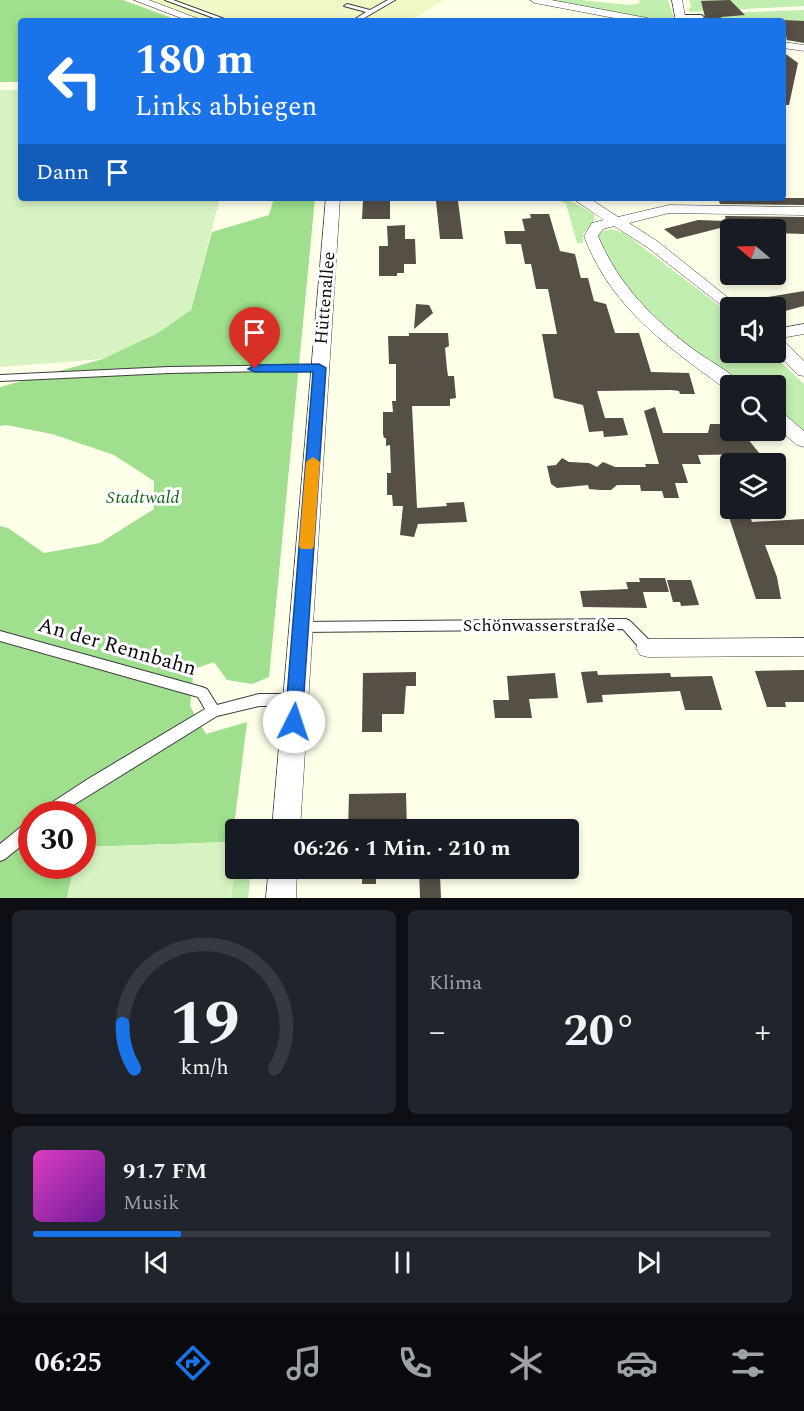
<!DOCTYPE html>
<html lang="de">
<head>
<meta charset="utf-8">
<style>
  body { margin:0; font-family:Spectral,serif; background:#20242c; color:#f1f3f6; height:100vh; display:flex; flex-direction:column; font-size:22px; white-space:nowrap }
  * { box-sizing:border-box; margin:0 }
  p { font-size:20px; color:#9ea1a6 }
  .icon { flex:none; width:33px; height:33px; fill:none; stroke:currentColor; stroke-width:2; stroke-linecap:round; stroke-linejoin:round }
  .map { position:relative; height:898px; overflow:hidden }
  .panel { display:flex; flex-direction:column; gap:12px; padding:12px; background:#0d0f14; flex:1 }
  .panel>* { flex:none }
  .hud { position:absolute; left:18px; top:18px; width:768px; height:183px; border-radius:6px; box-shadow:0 3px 9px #0003; background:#1a73e8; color:#fff; overflow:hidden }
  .needle { width:39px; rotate:289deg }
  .buttons { position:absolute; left:720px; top:219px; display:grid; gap:12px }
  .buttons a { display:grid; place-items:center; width:66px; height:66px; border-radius:6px; background:#171b24; box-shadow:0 3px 9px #0003; font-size:30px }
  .speed { position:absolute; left:18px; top:801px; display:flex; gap:12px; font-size:30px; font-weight:700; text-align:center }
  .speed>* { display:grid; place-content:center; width:78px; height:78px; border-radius:50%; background:#171b24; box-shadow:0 3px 9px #0003; line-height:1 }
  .speed .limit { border:9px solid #d22; background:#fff; color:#111 }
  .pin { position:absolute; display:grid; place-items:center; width:51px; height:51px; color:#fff; margin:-62px -26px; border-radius:50% 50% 50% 0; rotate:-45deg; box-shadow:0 0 6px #0007 }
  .pin .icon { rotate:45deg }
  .me { position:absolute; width:66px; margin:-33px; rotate:4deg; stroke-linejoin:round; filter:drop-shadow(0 0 4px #0008) }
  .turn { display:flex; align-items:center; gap:21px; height:126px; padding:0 18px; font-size:27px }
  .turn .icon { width:78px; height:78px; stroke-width:2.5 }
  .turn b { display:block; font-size:42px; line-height:51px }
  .then { display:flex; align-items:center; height:57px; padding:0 18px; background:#0003; gap:12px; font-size:22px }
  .big { font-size:45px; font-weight:700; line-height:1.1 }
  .panel .tile { flex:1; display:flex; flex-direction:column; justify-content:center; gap:9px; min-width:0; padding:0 21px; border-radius:9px; background:#20242c }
  .panel .dial { align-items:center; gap:0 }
  .dial svg { height:156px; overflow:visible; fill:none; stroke:#363941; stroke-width:7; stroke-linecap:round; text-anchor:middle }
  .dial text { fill:#f1f3f6; stroke:none }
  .song { display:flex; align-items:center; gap:18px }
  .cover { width:72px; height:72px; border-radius:9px; background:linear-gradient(135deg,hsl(310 70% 55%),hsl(280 70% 35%)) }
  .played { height:6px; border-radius:3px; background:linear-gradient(90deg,#1a73e8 20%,#363941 20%) }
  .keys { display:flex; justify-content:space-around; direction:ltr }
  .heat { display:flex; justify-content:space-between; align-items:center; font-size:33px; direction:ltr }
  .panel .tiles { flex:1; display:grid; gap:12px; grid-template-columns:1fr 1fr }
  .tile:last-child { grid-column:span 2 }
  .trip { position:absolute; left:225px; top:819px; width:354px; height:60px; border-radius:6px; background:#171b24; box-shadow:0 3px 9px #0003; font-weight:700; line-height:60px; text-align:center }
  .tabs { display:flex; height:96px; justify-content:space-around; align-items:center; background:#090b0e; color:#9ea1a6 }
  .tabs .icon { width:42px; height:42px }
  .tabs .selected { color:#1a73e8 }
  .tabs b { font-size:27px; color:#f1f3f6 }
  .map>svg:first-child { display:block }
  .farmland { fill:#f1f8c6 }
  .green { fill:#c1edaf }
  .forest { fill:#9fdf8d }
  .pitch { fill:#d7f3c2 }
  .building { fill:#554f46 }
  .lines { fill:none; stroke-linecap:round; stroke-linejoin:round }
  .lane-casing { stroke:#3e3e3e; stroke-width:2 }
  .street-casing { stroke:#3e3e3e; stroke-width:1 }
  .lane { fill:#fff; fill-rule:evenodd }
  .street { fill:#fff; fill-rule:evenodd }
  .route { fill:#1a73e8; stroke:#114b97; stroke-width:1.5 }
  .slow { fill:#f59e0b }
  .labels { text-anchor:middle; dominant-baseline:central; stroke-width:6; stroke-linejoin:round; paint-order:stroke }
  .street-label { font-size:18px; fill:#0b0b0b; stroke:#fff }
  .park-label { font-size:18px; font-style:italic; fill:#166818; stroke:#fff }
  .near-street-label { font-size:21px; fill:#0b0b0b; stroke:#fff }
</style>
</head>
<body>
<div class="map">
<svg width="804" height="898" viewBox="0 0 804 898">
  <rect width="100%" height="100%" fill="#feffe9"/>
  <path class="farmland" d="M143,0H445L409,21H203Z"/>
  <path class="green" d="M548,0H581L629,5L640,3L639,0H668L675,21H659Z
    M689,0H804V6L691,12L688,11L691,6Z
    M804,10V43L783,40V21H690L689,14Z
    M555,198H565L594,214V221L583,234V243H577L566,204Z
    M611,229L624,233L730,314V352L771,353L804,384V435L776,413V386L740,385L680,340L644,310L621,280L597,237L600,232Z
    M235,859L236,868L251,869L248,898H231Z"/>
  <path class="forest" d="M0,0H123L180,21H21V82H0Z
    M274,198H315L269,677L252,684L227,680L214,662L194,669L190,706L206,734L247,722L232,842L83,847L82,814H32V866H74L67,898H0V526L8,528L44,553L100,543L154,509V481L114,455L52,434L6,425L0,426V387L103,359L191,310L212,232L269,215Z"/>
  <path class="pitch" d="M0,90H21V198H220L191,310L158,333L103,359L0,367Z
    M235,842L231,898H67L74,866H82L83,847Z"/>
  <path class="building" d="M730,0L745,15L721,17L722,21H706L701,1Z
    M783,20L804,21V43L787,40Z
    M783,52L798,63L789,105H783Z
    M718,198H804V205L720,204Z
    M363,200H390V219H362Z
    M436,201H458L463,239H440Z
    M530,214H549L560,251L575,254L580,275L581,278H588L594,301L606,304L615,333H639L651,372L689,373L695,394H680L679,391L671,390L597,391L605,418H623L628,435L618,436L604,437L603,431L589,432L583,405L554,398L542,334H557L548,289H536L531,264H525L521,244H506L504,231H525L522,219L531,218Z
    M725,216L804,217V234L776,233V230L729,228L728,226L677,239L664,229L698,220L726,221Z
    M405,225V239H415L416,264H404V273H397V276H379V246H388L387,226Z
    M804,291V306L781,312L768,297Z
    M416,304L429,305L433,313L414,329Z
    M409,333H448L449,346L445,348L447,369L448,376H454L456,398L450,399V406H412L417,508L447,506L446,503L464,502L467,522L418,524L414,537L400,535L403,506H393L392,495H387V473H391L390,445L386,446V438H384L383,434V412H393L392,401H396V364H389L388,336H409Z
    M246,336H270L268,353H244Z
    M655,407L663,433H708L710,424H724L728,433H743L760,454L698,455L701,464H682L688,483H675L679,498H664L662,491H641L640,485H617L611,490H600L589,489L588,485L557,488L551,484L547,466L556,465L562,458L569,462L589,463L597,467L603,462L615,467H646L645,464H659L644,411Z
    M726,508H747L752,522L804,519V545H765L777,577L781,599H756Z
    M639,578H665L669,592H643L647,608L583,607L580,591L628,589L626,582H640Z
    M667,580H691L699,605L681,606L680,602H673Z
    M804,670V702H785L786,707H767L755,671Z
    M597,671L598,675L670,673L671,677L712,676L722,710H685L680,691L602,695L603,702L587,703L581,672Z
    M416,672V686H406L404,714H382V732H362L363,673Z
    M555,673L558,698L529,699L532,718H495L493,700H509L507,676Z
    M406,793L407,830H348L349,794Z
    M362,868H376V884H362Z
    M419,868H436L437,875H440L441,898H420Z"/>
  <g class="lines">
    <g class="lane-casing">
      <path id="lane" d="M165,0H173L230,21H222Z
        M388,0H395L359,21H352L366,12L344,6L347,4L370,10Z
        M678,15H701L704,17L701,19L680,18L677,16Z
        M319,365L322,366L324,368L322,370L169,373L0,381V375L169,367Z
        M626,619L630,621L653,644L654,648L653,652L648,653L643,652L623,629L301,632L297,630L295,627L297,624L301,622Z
        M0,631L202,687L207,689L217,705L259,694H295L300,696L302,700L300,704L295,706H259L217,716L59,814H40L42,809L88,779L205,709L198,697L0,641Z
        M32,820V837L5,859L0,861V844L27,822Z"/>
    </g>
    <g class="street-casing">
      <path id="street" d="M134,0H149L204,21H189Z
        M530,0H551L647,18L652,21H630L535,3Z
        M672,0H682L686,21H676Z
        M783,42L804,45V51L783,48Z
        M326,198H340L300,830H272Z
        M572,198H589L618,217L669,205L804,207V215L669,213L629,223L657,241L741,308H730V312L647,247L614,226L603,229L598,236C619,286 654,320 697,352C711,362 732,372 742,386H730V391L727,390C667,346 611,308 584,236L592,223L604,220Z
        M804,324V334L781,338L804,361V376L798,375L776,352V329Z
        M776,411L783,413L804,431V447L797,445L776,427Z
        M804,638V656L648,657L640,655L636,648L640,641L648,639Z
        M269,868H297L296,898H266Z"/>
    </g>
    <use href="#lane" class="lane"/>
    <use href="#street" class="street"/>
  </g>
  <path class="route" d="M319,364L326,368L302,722L300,727L294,729L287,727L285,722L313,372H255L248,369L255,365Z"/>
  <path class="slow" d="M313,457L320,462L314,546L312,549H301L299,546L306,462Z"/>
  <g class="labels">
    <g class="street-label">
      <text transform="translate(325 298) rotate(-85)">Hüttenallee</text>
      <text x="539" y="625">Schönwasserstraße</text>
    </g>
    <g class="park-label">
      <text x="143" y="497">Stadtwald</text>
    </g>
    <g class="near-street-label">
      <text transform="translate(117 647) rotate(16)">An der Rennbahn</text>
    </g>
  </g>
</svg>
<div class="buttons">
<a><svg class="needle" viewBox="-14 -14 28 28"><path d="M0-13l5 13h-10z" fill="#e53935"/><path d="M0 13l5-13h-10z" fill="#9ea1a6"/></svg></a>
<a><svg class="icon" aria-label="sound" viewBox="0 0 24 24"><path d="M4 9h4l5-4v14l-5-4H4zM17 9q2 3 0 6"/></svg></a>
<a><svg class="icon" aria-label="search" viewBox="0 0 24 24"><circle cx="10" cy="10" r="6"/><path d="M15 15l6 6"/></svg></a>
<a><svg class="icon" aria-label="layers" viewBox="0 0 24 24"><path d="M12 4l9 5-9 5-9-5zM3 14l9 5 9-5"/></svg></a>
</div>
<div class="speed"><div class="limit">30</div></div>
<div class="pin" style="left:255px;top:369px;background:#d93025"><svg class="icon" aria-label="arrive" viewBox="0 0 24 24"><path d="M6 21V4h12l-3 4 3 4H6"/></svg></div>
<svg class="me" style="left:294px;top:722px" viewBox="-20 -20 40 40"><circle r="19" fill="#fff"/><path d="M0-13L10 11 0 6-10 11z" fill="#1a73e8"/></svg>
<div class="trip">06:26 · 1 Min. · 210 m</div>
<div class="hud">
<div class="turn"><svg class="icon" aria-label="left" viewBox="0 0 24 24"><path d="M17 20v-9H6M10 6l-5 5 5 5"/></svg><div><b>180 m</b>Links abbiegen</div></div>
<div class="then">Dann<svg class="icon" aria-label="arrive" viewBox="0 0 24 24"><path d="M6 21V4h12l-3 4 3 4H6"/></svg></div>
</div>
</div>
<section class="panel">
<div class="tiles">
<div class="tile dial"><svg viewBox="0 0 100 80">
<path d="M14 69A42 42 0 1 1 86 69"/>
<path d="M14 69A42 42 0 0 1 8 46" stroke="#1a73e8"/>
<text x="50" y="56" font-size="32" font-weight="700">19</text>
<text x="50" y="72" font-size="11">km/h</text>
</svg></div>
<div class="tile"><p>Klima</p>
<div class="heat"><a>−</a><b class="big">20°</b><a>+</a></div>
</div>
<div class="tile">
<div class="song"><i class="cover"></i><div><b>91.7 FM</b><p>Musik</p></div></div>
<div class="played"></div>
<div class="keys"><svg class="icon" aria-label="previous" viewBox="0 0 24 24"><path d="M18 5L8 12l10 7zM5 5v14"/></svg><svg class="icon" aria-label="pause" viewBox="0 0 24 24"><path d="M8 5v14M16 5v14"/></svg><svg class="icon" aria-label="next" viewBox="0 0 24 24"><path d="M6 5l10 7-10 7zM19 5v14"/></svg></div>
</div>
</div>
</section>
<nav class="tabs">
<b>06:25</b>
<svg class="icon selected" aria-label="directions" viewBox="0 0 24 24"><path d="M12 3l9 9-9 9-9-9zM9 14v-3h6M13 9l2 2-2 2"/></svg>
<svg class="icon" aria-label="music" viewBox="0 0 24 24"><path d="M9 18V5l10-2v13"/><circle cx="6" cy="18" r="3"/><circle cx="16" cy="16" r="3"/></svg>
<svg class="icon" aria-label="phone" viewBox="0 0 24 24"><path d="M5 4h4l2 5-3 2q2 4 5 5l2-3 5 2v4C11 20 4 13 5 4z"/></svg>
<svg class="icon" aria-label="climate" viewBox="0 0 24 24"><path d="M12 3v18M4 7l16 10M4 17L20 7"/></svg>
<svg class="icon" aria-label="car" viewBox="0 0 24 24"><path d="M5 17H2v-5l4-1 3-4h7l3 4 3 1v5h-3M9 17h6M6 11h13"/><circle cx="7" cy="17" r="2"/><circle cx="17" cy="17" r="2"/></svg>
<svg class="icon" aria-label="filters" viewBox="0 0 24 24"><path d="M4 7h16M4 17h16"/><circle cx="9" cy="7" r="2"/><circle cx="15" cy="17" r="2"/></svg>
</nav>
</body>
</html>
